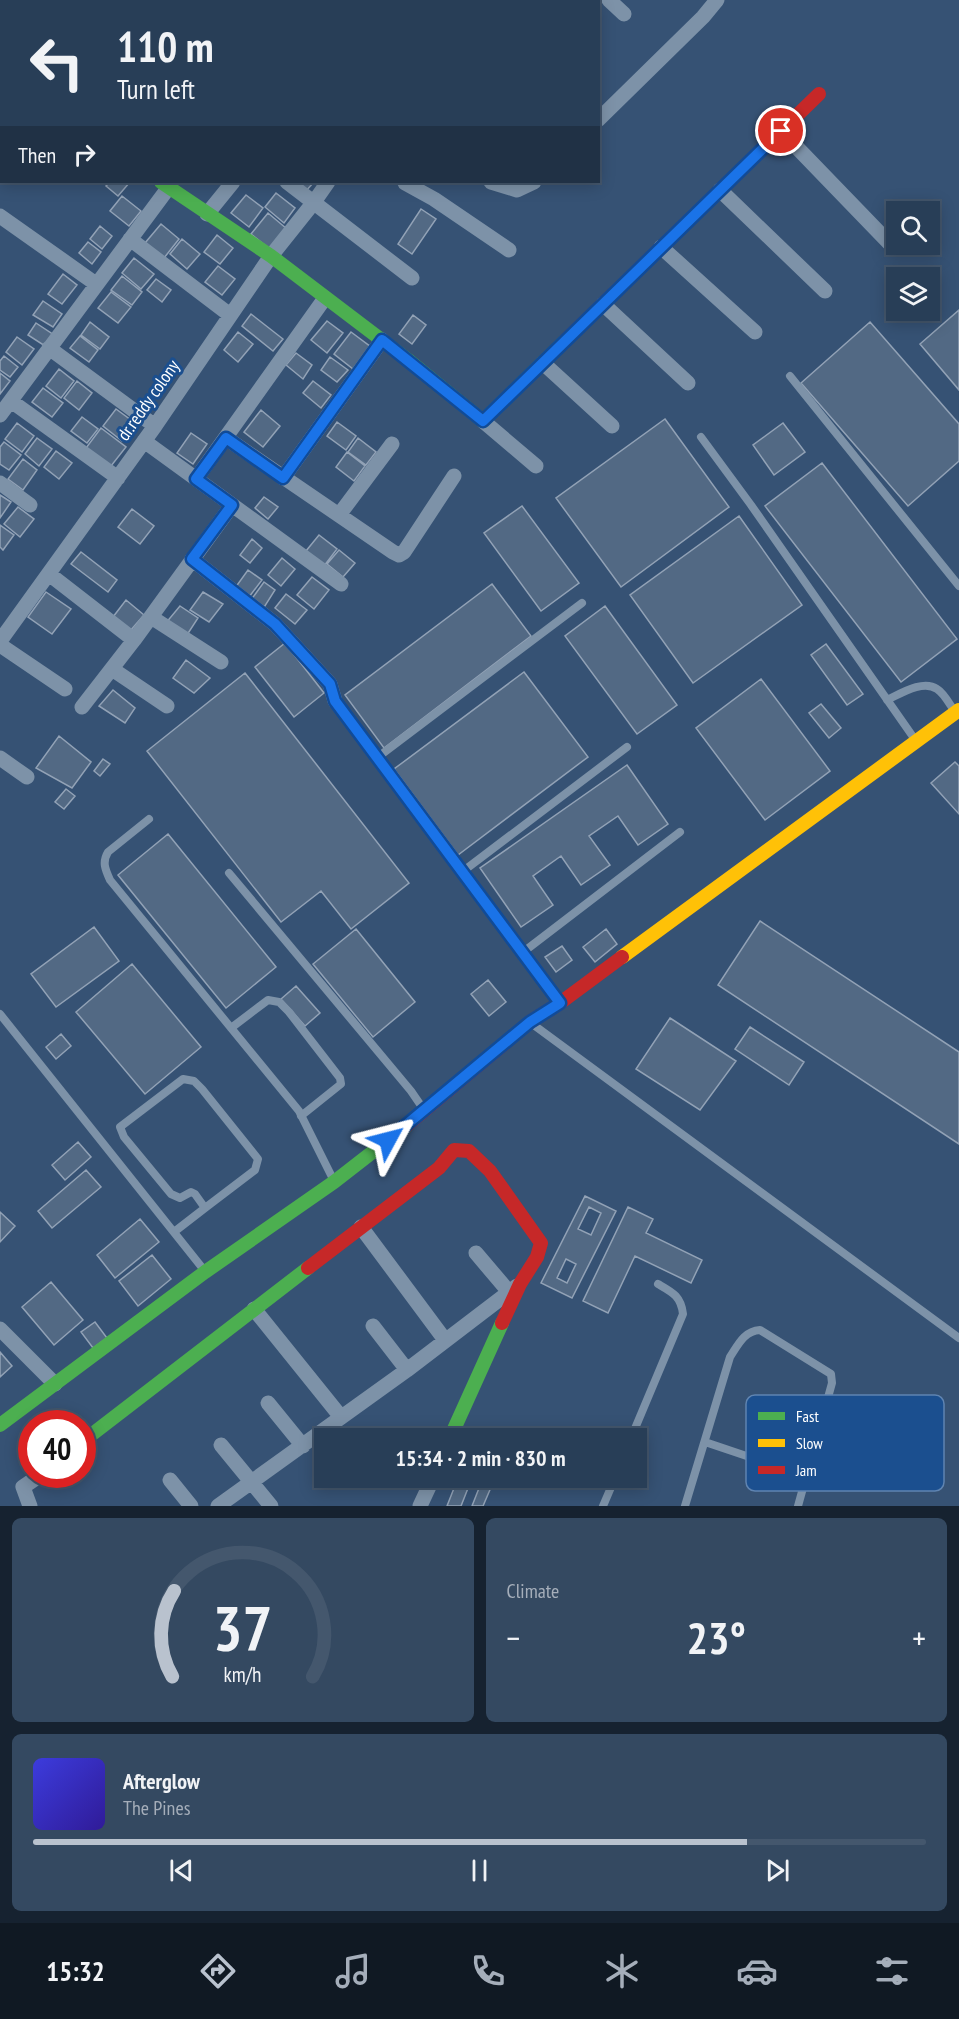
<!DOCTYPE html>
<html lang="en">
<head>
<meta charset="utf-8">
<style>
  body { margin:0; font-family:"PT Sans Narrow",sans-serif; background:#344961; color:#f1f3f6; height:100vh; display:flex; flex-direction:column; font-size:22px; white-space:nowrap }
  * { box-sizing:border-box; margin:0 }
  p { font-size:20px; color:#a5aeba }
  .icon { flex:none; width:33px; height:33px; fill:none; stroke:currentColor; stroke-width:2; stroke-linecap:round; stroke-linejoin:round }
  .map { position:relative; height:1506px; overflow:hidden }
  .details { display:flex; flex-direction:column; gap:12px; padding:12px; background:#162230; flex:1 }
  .details>* { flex:none }
  .guide { position:absolute; left:0px; top:0px; width:600px; height:183px; box-shadow:0 3px 15px #0003,0 0 0 2px #44576d; background:#283e57; color:#f1f3f6; overflow:hidden }
  .fabs { position:absolute; left:886px; top:201px; display:grid; gap:12px }
  .fabs a { display:grid; place-items:center; width:54px; height:54px; border-radius:0px; background:#283e57; box-shadow:0 3px 15px #0003,0 0 0 2px #44576d; font-size:30px }
  .speed { position:absolute; left:18px; top:1410px; display:flex; gap:12px; font-size:30px; font-weight:700; text-align:center }
  .speed>* { display:grid; place-content:center; width:78px; height:78px; border-radius:50%; background:#283e57; box-shadow:0 3px 15px #0003,0 0 0 2px #44576d; line-height:1 }
  .speed .limit { border:9px solid #d22; background:#fff; color:#111 }
  .pin { position:absolute; display:grid; place-items:center; width:51px; height:51px; color:#fff; margin:-26px; border:3px solid #fff; border-radius:50%; box-shadow:0 2px 6px #0007 }
  .me { position:absolute; width:66px; margin:-33px; rotate:52deg; stroke-linejoin:round; filter:drop-shadow(0 0 4px #0008) }
  .turn { display:flex; align-items:center; gap:21px; height:126px; padding:0 18px; font-size:27px }
  .turn .icon { width:78px; height:78px; stroke-width:2.5 }
  .turn b { display:block; font-size:42px; line-height:51px }
  .then { display:flex; align-items:center; height:57px; padding:0 18px; background:#0003; gap:12px; font-size:22px }
  .big { font-size:45px; font-weight:600; line-height:1.1 }
  .details .tile { flex:1; display:flex; flex-direction:column; justify-content:center; gap:9px; min-width:0; padding:0 21px; border-radius:9px; background:#344961 }
  .details .dial { align-items:center; gap:0 }
  .dial svg { height:156px; overflow:visible; fill:none; stroke:#44576d; stroke-width:7; stroke-linecap:round; text-anchor:middle }
  .dial text { fill:#f1f3f6; stroke:none }
  .song { display:flex; align-items:center; gap:18px }
  .cover { width:72px; height:72px; border-radius:9px; background:linear-gradient(135deg,hsl(240 70% 55%),hsl(250 70% 35%)) }
  .played { height:6px; border-radius:3px; background:linear-gradient(90deg,#b9c2ce 80%,#44576d 80%) }
  .keys { display:flex; justify-content:space-around; direction:ltr }
  .heat { display:flex; justify-content:space-between; align-items:center; font-size:33px; direction:ltr }
  .details .tiles { flex:1; display:grid; gap:12px; grid-template-columns:1fr 1fr }
  .tile:last-child { grid-column:span 2 }
  .trip { position:absolute; left:314px; top:1428px; width:333px; height:60px; border-radius:0px; background:#283e57; box-shadow:0 3px 15px #0003,0 0 0 2px #44576d; font-weight:600; line-height:60px; text-align:center }
  .dock { display:flex; height:96px; justify-content:space-around; align-items:center; background:#101923; color:#a5aeba }
  .dock .icon { width:42px; height:42px }
  .dock .selected { color:#b9c2ce }
  .dock b { font-size:27px; color:#f1f3f6 }
  .map>svg:first-child { display:block }
  .building { fill:#526984; stroke:#92a2b6; stroke-width:1.5; fill-rule:evenodd }
  .lines { fill:none; stroke-linecap:round; stroke-linejoin:round }
  .lane { stroke:#7d92a8; stroke-width:8 }
  .street { stroke:#7d92a8; stroke-width:15 }
  .fast { stroke:#4caf50; stroke-width:14 }
  .slow { stroke:#ffc107; stroke-width:14 }
  .jam { stroke:#c62828; stroke-width:14 }
  .route-casing { stroke:#114b97; stroke-width:15 }
  .route { stroke:#1a73e8; stroke-width:10 }
  .labels { text-anchor:middle; dominant-baseline:central; stroke-width:6; stroke-linejoin:round; paint-order:stroke }
  .street-label { font-size:18px; fill:#fff; stroke:#1b4f8f }
  .key { fill:#1b4f8f; stroke:#5f84b1; stroke-width:1.5 }
  .key-label { font-size:16px; fill:#fff }
</style>
</head>
<body>
<div class="map">
<svg width="959" height="1506" viewBox="0 0 959 1506">
  <rect width="100%" height="100%" fill="#365274"/>
  <path class="building" d="M110,182H130L118,196L106,186Z
    M291,182H314L305,192Z
    M276,193L295,208L284,223L265,207Z
    M246,195L263,208L249,227L231,213Z
    M122,196L141,211L129,226L110,211Z
    M421,209L436,219L412,254L398,244Z
    M268,213L287,229L271,250L251,234Z
    M161,224L179,239L164,258L145,243Z
    M100,226L112,236L102,249L90,239Z
    M217,235L233,248L220,264L204,252Z
    M182,239L200,254L187,269L170,254Z
    M88,242L101,252L92,264L79,253Z
    M134,258L154,274L141,289L122,273Z
    M218,266L235,279L222,295L205,282Z
    M63,274L77,285L62,304L48,294Z
    M122,276L142,292L132,305L111,290Z
    M156,279L171,290L162,302L147,290Z
    M111,292L131,307L118,323L98,308Z
    M43,301L62,314L53,327L33,315Z
    M959,310V390L920,344Z
    M251,314L283,339L273,351L242,326Z
    M413,315L426,325L412,344L399,334Z
    M327,321L343,333L327,353L311,340Z
    M90,322L109,337L100,349L81,335Z
    M870,322L959,424V461L908,506L801,383Z
    M36,323L54,335L45,346L28,335Z
    M238,332L253,344L238,362L224,350Z
    M351,332L371,347L353,369L334,354Z
    M80,336L98,350L89,362L70,348Z
    M17,337L34,349L22,365L6,352Z
    M296,353L312,365L303,379L286,365Z
    M4,356L18,367L10,377L0,370V361Z
    M330,357L348,370L337,382L321,370Z
    M59,369L74,381L61,398L46,386Z
    M0,373L10,381L0,394Z
    M77,381L92,393L79,410L64,398Z
    M313,381L331,395L321,408L303,393Z
    M43,388L63,403L52,417L32,402Z
    M116,409L135,423L122,441L103,426Z
    M261,410L280,426L263,447L244,432Z
    M82,417L98,429L87,443L71,431Z
    M665,419L729,507L621,587L556,498Z
    M337,422L356,436L346,450L327,436Z
    M17,423L34,436L22,452L5,439Z
    M783,423L805,452L774,475L753,445Z
    M101,428L126,447L111,466L86,448Z
    M191,433L207,444L193,464L177,453Z
    M37,438L52,449L39,466L25,454Z
    M358,438L376,452L366,465L348,452Z
    M4,442L21,455L9,470L0,464V447Z
    M56,451L72,463L59,479L44,467Z
    M347,452L365,466L354,481L336,467Z
    M23,459L37,470L23,490L8,479Z
    M822,463L957,639L901,682L765,506Z
    M0,495L11,502L0,518Z
    M264,497L278,507L268,519L255,508Z
    M522,506L579,583L541,611L484,533Z
    M18,507L34,519L20,537L4,524Z
    M132,509L154,526L140,544L118,527Z
    M739,516L802,605L693,683L630,595Z
    M0,525L14,535L3,550L0,547Z
    M319,535L337,549L324,566L306,551Z
    M252,539L262,548L250,563L240,555Z
    M339,550L355,563L343,577L327,564Z
    M81,552L117,580L108,592L71,564Z
    M282,558L295,569L281,586L268,575Z
    M248,570L262,580L249,597L235,588Z
    M312,577L329,590L314,609L297,595Z
    M264,582L275,590L263,609L251,600Z
    M492,584L531,636L384,748L345,695Z
    M46,592L71,609L52,634L28,617Z
    M203,592L223,604L209,622L190,610Z
    M286,594L307,610L295,624L275,608Z
    M126,600L144,615L130,631L113,617Z
    M180,606L198,618L185,638L165,624Z
    M605,606L677,705L637,734L565,636Z
    M285,643L324,693L294,717L255,667Z
    M826,644L863,694L847,705L811,655Z
    M186,660L210,678L194,693L173,678Z
    M524,672L588,757L458,855L394,769Z
    M245,673L409,883L351,929L321,891L281,922L147,751Z
    M761,679L830,771L765,820L696,728Z
    M113,690L135,708L125,723L99,706Z
    M821,704L841,728L829,738L809,713Z
    M59,736L91,762L72,788L36,768Z
    M103,759L110,764L100,776L94,771Z
    M955,762L959,766V814L931,783Z
    M627,765L668,824L638,845L618,816L589,836L610,865L581,885L561,856L533,876L553,905L521,927L480,868Z
    M66,789L75,796L64,809L55,802Z
    M168,834L276,967L226,1008L118,875Z
    M760,921L959,1052V1144L718,985Z
    M94,927L119,961L56,1007L31,974Z
    M356,929L415,1002L373,1037L313,964Z
    M606,929L617,944L595,962L583,947Z
    M562,946L572,960L556,972L545,957Z
    M132,964L201,1047L145,1094L76,1012Z
    M488,980L506,1002L489,1016L471,994Z
    M296,986L320,1013L305,1026L281,999Z
    M670,1018L736,1061L700,1110L636,1069Z
    M750,1027L804,1062L789,1085L735,1049Z
    M61,1034L71,1046L56,1059L46,1047Z
    M78,1142L91,1157L65,1180L52,1165Z
    M86,1170L101,1187L52,1228L38,1211Z
    M585,1196L616,1211L572,1298L541,1283ZM589,1207L601,1213L591,1235L578,1229ZM566,1259L576,1264L567,1283L557,1278Z
    M628,1207L653,1219L646,1233L702,1260L691,1283L635,1256L608,1313L583,1301Z
    M0,1212L15,1226L0,1242Z
    M140,1219L159,1242L115,1278L97,1255Z
    M152,1255L171,1279L138,1306L119,1281Z
    M51,1282L83,1320L54,1345L22,1307Z
    M95,1322L107,1338L93,1348L81,1332Z
    M0,1352L12,1366L0,1377Z
    M458,1478H472L461,1506H447Z
    M483,1478H495L483,1506H472Z"/>
  <g class="lines">
    <path class="lane" d="M790,376L959,586
      M701,437L751,505L916,741
      M887,700C900,694 923,679 937,689C944,693 950,705 955,712
      M335,701L559,1002
      M378,757L582,603
      M149,819L108,852C102,862 105,869 110,880L299,1111L334,1181
      M462,872L627,747
      M229,873L411,1091L424,1110
      M522,953L680,832
      M0,1014L204,1270
      M531,1023L959,1338
      M231,1028L268,1000L279,1002L289,1012L340,1078L341,1084L301,1116
      M174,1232L205,1208L195,1194L191,1192L180,1198L171,1194L124,1137L120,1127L183,1079L194,1081L202,1089L258,1159L255,1170L205,1208
      M631,1438L683,1314C681,1296 672,1292 658,1284
      M705,1442L806,1476
      M603,1506L615,1478
      M685,1506L730,1357C738,1345 744,1331 760,1330L831,1374L832,1383L798,1506"/>
    <path class="street" d="M65,0L67,2
      M481,0L483,2
      M609,0L624,14
      M138,2V0
      M454,2L455,0
      M0,41L2,42
      M598,120L703,17L717,0
      M0,130L2,128
      M781,131L895,249
      M287,182L412,278
      M491,182L517,190L534,182
      M405,183L434,199L509,250
      M720,190L825,291
      M207,214L233,182
      M0,216L96,284
      M130,239L230,315
      M661,247L755,332
      M603,304L688,383
      M49,348L155,426
      M543,363L612,426
      M11,401L118,478
      M0,415L169,187
      M483,421L536,466
      M226,438L393,552L399,555L404,552L454,476
      M144,441L341,584
      M283,478L382,340
      M196,479L325,298
      M0,483L30,505
      M339,515L392,444
      M192,559L275,624L330,684L335,701
      M49,574L134,640
      M151,617L221,662
      M0,641L155,426L271,256L314,202L328,182
      M0,645L65,689
      M112,669L167,706
      M82,707L134,640L232,505
      M0,758L27,777
      M361,1227L445,1340
      M476,1253L509,1292
      M254,1309L341,1417
      M373,1326L407,1370
      M0,1329L55,1384
      M268,1403L303,1446
      M221,1445L271,1506
      M170,1480L191,1506
      M30,1506L23,1487L42,1474
      M218,1506L407,1370L517,1286
      M420,1506L433,1478"/>
    <path class="fast" d="M161,182L271,256L408,360L483,421L565,341
      M0,1425L205,1272L334,1182L406,1126
      M450,1438L502,1323
      M82,1442L308,1268"/>
    <path class="slow" d="M622,957L959,710"/>
    <path class="jam" d="M565,341L819,94
      M406,1126L530,1022L560,1003L622,957
      M308,1268L439,1168L454,1150L469,1151L490,1171L541,1243L537,1257L520,1284L502,1323"/>
  </g>
  <g class="lines">
    <g class="route-casing">
      <path id="route" d="M388,1140L530,1022L560,1003L335,701L330,684L275,624L192,559L232,505L196,479L226,438L283,478L382,340L483,421L781,131"/>
    </g>
    <use href="#route" class="route"/>
  </g>
  <g class="labels">
    <g class="street-label">
      <text transform="translate(148 400) rotate(-55)">dr.reddy colony</text>
    </g>
  </g>
  <rect x="746" y="1395" width="198" height="96" rx="9" class="key"/>
  <rect x="758" y="1412" width="27" height="8" fill="#4caf50"/>
  <rect x="758" y="1439" width="27" height="8" fill="#ffc107"/>
  <rect x="758" y="1466" width="27" height="8" fill="#c62828"/>
  <g class="key-label">
    <text x="796" y="1422">Fast</text>
    <text x="796" y="1449">Slow</text>
    <text x="796" y="1476">Jam</text>
  </g>
</svg>
<div class="fabs">
<a><svg class="icon" aria-label="search" viewBox="0 0 24 24"><circle cx="10" cy="10" r="6"/><path d="M15 15l6 6"/></svg></a>
<a><svg class="icon" aria-label="layers" viewBox="0 0 24 24"><path d="M12 4l9 5-9 5-9-5zM3 14l9 5 9-5"/></svg></a>
</div>
<div class="speed"><div class="limit">40</div></div>
<div class="pin" style="left:781px;top:131px;background:#d93025"><svg class="icon" aria-label="arrive" viewBox="0 0 24 24"><path d="M6 21V4h12l-3 4 3 4H6"/></svg></div>
<svg class="me" style="left:388px;top:1140px" viewBox="-20 -20 40 40"><path d="M0-17L14 15 0 8-14 15z" fill="#1a73e8" stroke="#fff" stroke-width="4"/></svg>
<div class="trip">15:34 · 2 min · 830 m</div>
<div class="guide">
<div class="turn"><svg class="icon" aria-label="left" viewBox="0 0 24 24"><path d="M17 20v-9H6M10 6l-5 5 5 5"/></svg><div><b>110 m</b>Turn left</div></div>
<div class="then">Then<svg class="icon" aria-label="right" viewBox="0 0 24 24"><path d="M7 20v-9h11M14 6l5 5-5 5"/></svg></div>
</div>
</div>
<section class="details">
<div class="tiles">
<div class="tile dial"><svg viewBox="0 0 100 80">
<path d="M14 69A42 42 0 1 1 86 69"/>
<path d="M14 69A42 42 0 0 1 15 25" stroke="#b9c2ce"/>
<text x="50" y="56" font-size="32" font-weight="700">37</text>
<text x="50" y="72" font-size="11">km/h</text>
</svg></div>
<div class="tile"><p>Climate</p>
<div class="heat"><a>−</a><b class="big">23°</b><a>+</a></div>
</div>
<div class="tile">
<div class="song"><i class="cover"></i><div><b>Afterglow</b><p>The Pines</p></div></div>
<div class="played"></div>
<div class="keys"><svg class="icon" aria-label="previous" viewBox="0 0 24 24"><path d="M18 5L8 12l10 7zM5 5v14"/></svg><svg class="icon" aria-label="pause" viewBox="0 0 24 24"><path d="M8 5v14M16 5v14"/></svg><svg class="icon" aria-label="next" viewBox="0 0 24 24"><path d="M6 5l10 7-10 7zM19 5v14"/></svg></div>
</div>
</div>
</section>
<nav class="dock">
<b>15:32</b>
<svg class="icon selected" aria-label="directions" viewBox="0 0 24 24"><path d="M12 3l9 9-9 9-9-9zM9 14v-3h6M13 9l2 2-2 2"/></svg>
<svg class="icon" aria-label="music" viewBox="0 0 24 24"><path d="M9 18V5l10-2v13"/><circle cx="6" cy="18" r="3"/><circle cx="16" cy="16" r="3"/></svg>
<svg class="icon" aria-label="phone" viewBox="0 0 24 24"><path d="M5 4h4l2 5-3 2q2 4 5 5l2-3 5 2v4C11 20 4 13 5 4z"/></svg>
<svg class="icon" aria-label="climate" viewBox="0 0 24 24"><path d="M12 3v18M4 7l16 10M4 17L20 7"/></svg>
<svg class="icon" aria-label="car" viewBox="0 0 24 24"><path d="M5 17H2v-5l4-1 3-4h7l3 4 3 1v5h-3M9 17h6M6 11h13"/><circle cx="7" cy="17" r="2"/><circle cx="17" cy="17" r="2"/></svg>
<svg class="icon" aria-label="filters" viewBox="0 0 24 24"><path d="M4 7h16M4 17h16"/><circle cx="9" cy="7" r="2"/><circle cx="15" cy="17" r="2"/></svg>
</nav>
</body>
</html>
